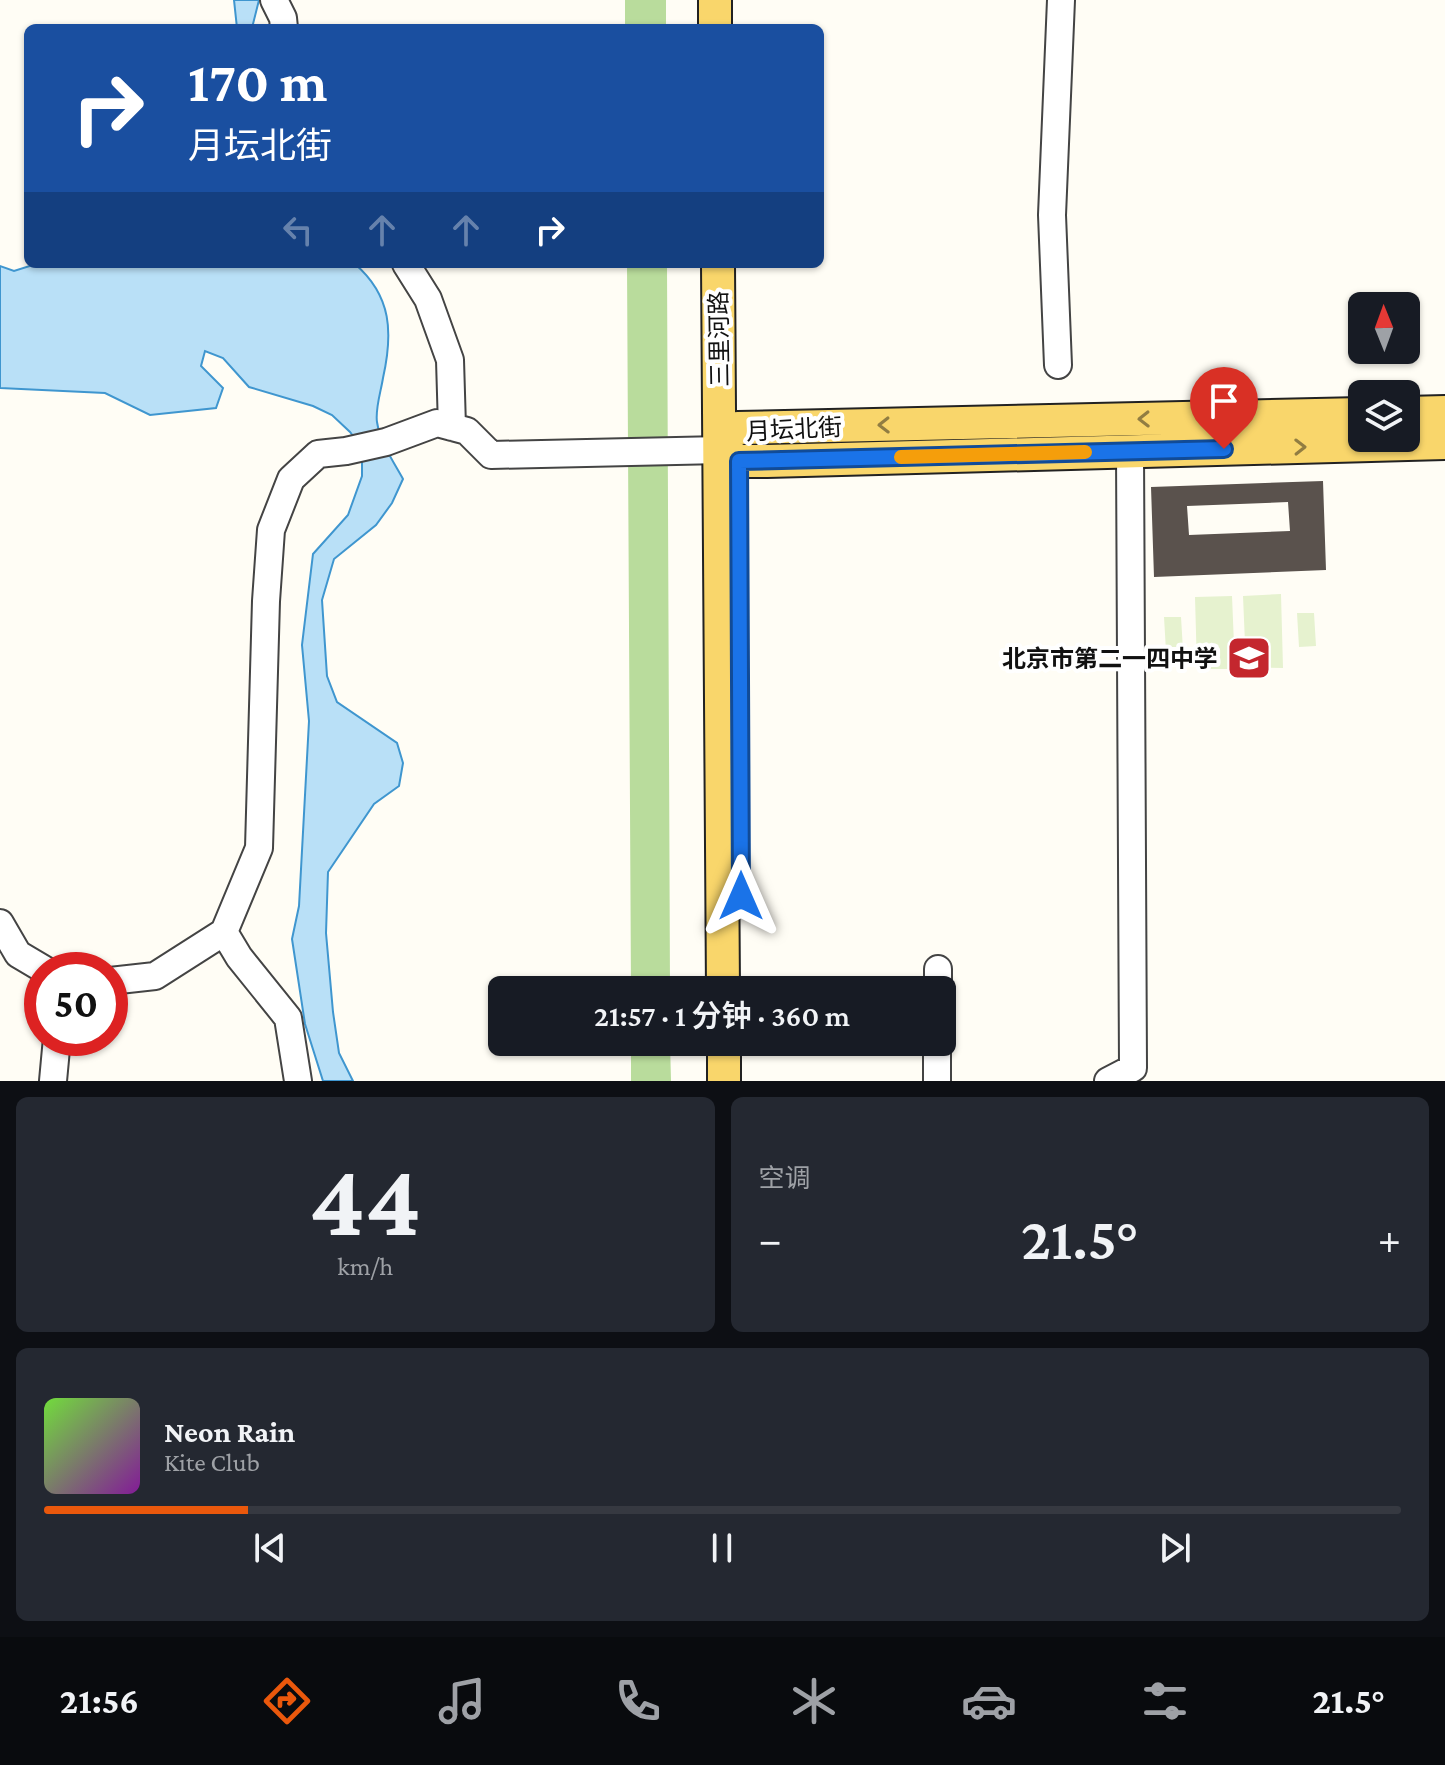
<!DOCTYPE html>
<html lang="zh">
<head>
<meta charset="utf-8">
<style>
  body { margin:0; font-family:"Crimson Pro","Noto Sans SC",serif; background:#242831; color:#f1f3f6; height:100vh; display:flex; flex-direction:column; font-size:30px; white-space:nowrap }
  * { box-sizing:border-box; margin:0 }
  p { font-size:26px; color:#9ea1a6 }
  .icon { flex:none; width:44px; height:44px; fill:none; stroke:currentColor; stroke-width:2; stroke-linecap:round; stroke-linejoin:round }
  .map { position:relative; height:1081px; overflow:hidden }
  .sheet { display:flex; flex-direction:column; gap:16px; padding:16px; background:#0d0f14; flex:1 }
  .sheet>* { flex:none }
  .hud { position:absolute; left:24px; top:24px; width:800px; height:244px; border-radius:12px; box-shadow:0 2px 6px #0004; background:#1a4fa0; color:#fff; overflow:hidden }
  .needle { width:52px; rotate:359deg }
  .buttons { position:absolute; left:1348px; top:292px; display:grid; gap:16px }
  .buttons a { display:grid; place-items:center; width:72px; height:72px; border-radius:12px; background:#171b24; box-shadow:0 2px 6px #0004; font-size:40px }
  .speed { position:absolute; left:24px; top:952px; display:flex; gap:16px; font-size:40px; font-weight:700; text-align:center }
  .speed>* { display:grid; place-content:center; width:104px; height:104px; border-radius:50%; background:#171b24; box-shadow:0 2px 6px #0004; line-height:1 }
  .speed .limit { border:12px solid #d22; background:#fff; color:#111 }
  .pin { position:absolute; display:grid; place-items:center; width:68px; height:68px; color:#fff; margin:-82px -34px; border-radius:50% 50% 50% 0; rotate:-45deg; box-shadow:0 0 8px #0007 }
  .pin .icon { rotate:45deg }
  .me { position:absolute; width:88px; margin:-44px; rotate:0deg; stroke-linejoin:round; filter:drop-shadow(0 0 6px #0008) }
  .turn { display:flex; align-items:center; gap:28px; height:168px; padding:0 32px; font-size:36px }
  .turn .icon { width:104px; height:104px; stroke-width:2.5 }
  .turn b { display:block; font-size:56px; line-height:68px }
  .lanes { display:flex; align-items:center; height:76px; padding:0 32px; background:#0003; justify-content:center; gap:40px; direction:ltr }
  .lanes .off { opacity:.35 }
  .big { font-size:60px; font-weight:600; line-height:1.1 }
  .sheet .card { flex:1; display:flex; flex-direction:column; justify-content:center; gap:12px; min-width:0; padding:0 28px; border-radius:12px; background:#242831 }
  .sheet .dial { align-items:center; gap:0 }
  .dial b { font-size:104px; line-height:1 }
  .song { display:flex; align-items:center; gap:24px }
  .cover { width:96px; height:96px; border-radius:12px; background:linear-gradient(135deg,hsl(100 70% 55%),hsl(290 70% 35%)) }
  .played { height:8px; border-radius:4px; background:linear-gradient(90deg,#ea580c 15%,#363941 15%) }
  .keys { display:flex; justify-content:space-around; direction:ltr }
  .heat { display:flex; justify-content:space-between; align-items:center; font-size:44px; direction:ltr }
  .sheet .tiles { flex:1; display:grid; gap:16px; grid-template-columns:1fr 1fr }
  .card:last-child { grid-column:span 2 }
  .trip { position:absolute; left:488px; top:976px; width:468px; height:80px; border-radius:12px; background:#171b24; box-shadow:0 2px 6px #0004; font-weight:600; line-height:80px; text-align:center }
  .tab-bar { display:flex; height:128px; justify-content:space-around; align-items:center; background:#090b0e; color:#9ea1a6 }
  .tab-bar .icon { width:56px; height:56px }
  .tab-bar .active { color:#ea580c }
  .tab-bar b { font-size:36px; color:#f1f3f6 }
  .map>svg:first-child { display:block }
  .forest { fill:#b9dc9c }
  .pitch { fill:#e6f2cf }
  .water { fill:#b9e0f7; stroke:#3f96cf; stroke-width:2 }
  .building { fill:#5a524d; fill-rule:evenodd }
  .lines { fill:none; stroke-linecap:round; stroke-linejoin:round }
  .minor-casing { stroke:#444; stroke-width:30 }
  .major-casing { stroke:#222; stroke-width:36 }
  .minor { stroke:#fff; stroke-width:26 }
  .major { stroke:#f9d66b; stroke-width:32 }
  .oneway { stroke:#917d42 }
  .route-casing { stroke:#114b97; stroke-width:20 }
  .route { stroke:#1a73e8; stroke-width:14 }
  .slow { stroke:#f59e0b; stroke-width:14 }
  .labels { text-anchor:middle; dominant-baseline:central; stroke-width:8; stroke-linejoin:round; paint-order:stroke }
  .street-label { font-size:24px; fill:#111; stroke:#fff }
  .poi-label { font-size:24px; font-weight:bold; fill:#111; stroke:#fff; text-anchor:end }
</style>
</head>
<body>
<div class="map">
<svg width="1445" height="1081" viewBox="0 0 1445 1081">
  <rect width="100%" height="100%" fill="#fffdf5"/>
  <path class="forest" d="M625,0H666V28H625Z
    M627,264H667L670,990H631Z
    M631,1042H670L671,1081H631Z"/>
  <path class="pitch" d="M1281,594L1283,668L1246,667L1243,596Z
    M1232,596L1235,669H1197L1195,597Z
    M1297,613H1314L1316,646L1299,647Z
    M1164,617H1181L1183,650L1166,651Z"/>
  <path class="water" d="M234,0H259L252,28H237Z
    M36,264H355C392,296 393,333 383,378C381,391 375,409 377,422C380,442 393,461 403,479L392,503L376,525L334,559L322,600L327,676L337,702L397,743L403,763L399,786L374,804L328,872L326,933L333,1012L339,1053L353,1081H323L305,1024L292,939L299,906L309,721L302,645L313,554L348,515L362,476V448L350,432L332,415L313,406L249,387L223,358L205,351L201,366L223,388L216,408L150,415L105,393L0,388V266L14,271Z"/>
  <path class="building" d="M1323,481L1326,570L1154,577L1151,487ZM1288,502L1290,531L1189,535L1187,506Z"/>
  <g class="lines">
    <g class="minor-casing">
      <path id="minor" d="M274,0L283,18L284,28
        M406,264L428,299L450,360L452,427
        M1058,365L1052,215L1061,0
        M0,923L18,954L45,970
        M224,932L239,957L288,1018L298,1081
        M110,981L155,976L224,932L259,848L266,601L271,530L291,479L318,454L346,451L386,442L437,423L467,431L491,455L721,450
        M938,990V969
        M53,1081L57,1038
        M937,1081V1042
        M1108,1081L1133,1068L1130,451"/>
    </g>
    <g class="major-casing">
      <path id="major" d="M715,0V28
        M718,264L723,990
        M1406,413L1445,412
        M738,428L1362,414
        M721,450L739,461H767L1445,443
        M724,1042V1081"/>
    </g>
    <use href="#minor" class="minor"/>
    <use href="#major" class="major"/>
  </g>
  <defs><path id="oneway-chevron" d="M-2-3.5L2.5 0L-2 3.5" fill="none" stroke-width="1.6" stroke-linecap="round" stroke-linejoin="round" transform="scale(2)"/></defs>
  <g class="oneway">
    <use href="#oneway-chevron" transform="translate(1144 419) rotate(179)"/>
    <use href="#oneway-chevron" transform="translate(884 425) rotate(179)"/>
    <use href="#oneway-chevron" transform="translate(1300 447) rotate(-1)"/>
  </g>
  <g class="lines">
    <g class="route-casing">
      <path id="route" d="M741,896L739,461L1224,449"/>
    </g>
    <use href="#route" class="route"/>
    <path class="slow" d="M901,457L1085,452"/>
  </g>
  <defs>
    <g id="school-square" transform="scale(2.3)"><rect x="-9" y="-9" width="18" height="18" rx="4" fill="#c4262e" stroke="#fff"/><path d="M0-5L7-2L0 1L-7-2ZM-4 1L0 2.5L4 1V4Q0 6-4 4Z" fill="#fff"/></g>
  </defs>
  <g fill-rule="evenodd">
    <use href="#school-square" x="1249" y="658"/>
  </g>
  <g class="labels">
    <g class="street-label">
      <text transform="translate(719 339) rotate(-91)">三里河路</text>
      <text transform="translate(794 429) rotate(-3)">月坛北街</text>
    </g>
    <g class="poi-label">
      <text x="1218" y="658">北京市第二一四中学</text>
    </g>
  </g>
</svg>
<div class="buttons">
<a><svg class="needle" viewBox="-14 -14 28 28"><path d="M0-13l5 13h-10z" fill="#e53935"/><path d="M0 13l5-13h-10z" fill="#9ea1a6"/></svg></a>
<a><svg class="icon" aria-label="layers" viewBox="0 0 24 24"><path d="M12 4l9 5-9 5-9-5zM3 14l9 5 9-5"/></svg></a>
</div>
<div class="speed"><div class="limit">50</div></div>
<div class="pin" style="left:1224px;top:449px;background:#d93025"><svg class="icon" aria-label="arrive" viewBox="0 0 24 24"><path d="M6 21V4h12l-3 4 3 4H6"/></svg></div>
<svg class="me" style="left:741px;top:896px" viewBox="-20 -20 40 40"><path d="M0-17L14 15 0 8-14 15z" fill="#1a73e8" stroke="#fff" stroke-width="4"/></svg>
<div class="trip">21:57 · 1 分钟 · 360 m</div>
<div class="hud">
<div class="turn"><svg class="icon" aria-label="right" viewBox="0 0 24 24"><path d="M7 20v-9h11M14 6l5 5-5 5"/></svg><div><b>170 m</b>月坛北街</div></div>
<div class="lanes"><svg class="icon off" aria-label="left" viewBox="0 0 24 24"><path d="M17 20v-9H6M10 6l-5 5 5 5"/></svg><svg class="icon off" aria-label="ahead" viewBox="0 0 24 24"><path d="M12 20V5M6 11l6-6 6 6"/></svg><svg class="icon off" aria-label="ahead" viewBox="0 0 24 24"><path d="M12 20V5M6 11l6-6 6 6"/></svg><svg class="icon" aria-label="right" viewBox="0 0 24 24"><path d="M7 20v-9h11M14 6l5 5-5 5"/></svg></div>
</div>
</div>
<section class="sheet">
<div class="tiles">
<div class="card dial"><b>44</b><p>km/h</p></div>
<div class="card"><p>空调</p>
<div class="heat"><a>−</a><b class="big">21.5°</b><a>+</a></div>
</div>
<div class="card">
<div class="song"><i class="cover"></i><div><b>Neon Rain</b><p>Kite Club</p></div></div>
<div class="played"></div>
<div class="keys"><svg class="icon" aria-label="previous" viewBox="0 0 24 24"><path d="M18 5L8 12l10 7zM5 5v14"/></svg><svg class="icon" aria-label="pause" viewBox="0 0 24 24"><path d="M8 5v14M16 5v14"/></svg><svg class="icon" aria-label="next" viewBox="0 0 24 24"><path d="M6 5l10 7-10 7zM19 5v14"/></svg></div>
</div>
</div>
</section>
<nav class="tab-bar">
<b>21:56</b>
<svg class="icon active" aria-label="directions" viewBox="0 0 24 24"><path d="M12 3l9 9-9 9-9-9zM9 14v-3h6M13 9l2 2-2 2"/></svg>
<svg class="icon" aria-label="music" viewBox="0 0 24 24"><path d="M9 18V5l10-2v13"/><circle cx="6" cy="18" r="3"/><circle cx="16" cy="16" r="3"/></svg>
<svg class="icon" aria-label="phone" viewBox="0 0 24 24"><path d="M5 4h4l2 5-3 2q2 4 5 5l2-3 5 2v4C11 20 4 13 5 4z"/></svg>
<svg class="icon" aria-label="climate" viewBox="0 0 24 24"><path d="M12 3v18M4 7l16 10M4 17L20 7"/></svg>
<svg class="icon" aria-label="car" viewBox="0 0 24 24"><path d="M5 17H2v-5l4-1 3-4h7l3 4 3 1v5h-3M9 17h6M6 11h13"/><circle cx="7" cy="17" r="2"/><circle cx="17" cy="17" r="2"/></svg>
<svg class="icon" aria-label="filters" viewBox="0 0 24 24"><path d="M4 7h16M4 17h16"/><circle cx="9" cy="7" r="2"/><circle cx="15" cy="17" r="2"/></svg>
<b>21.5°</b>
</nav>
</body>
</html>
